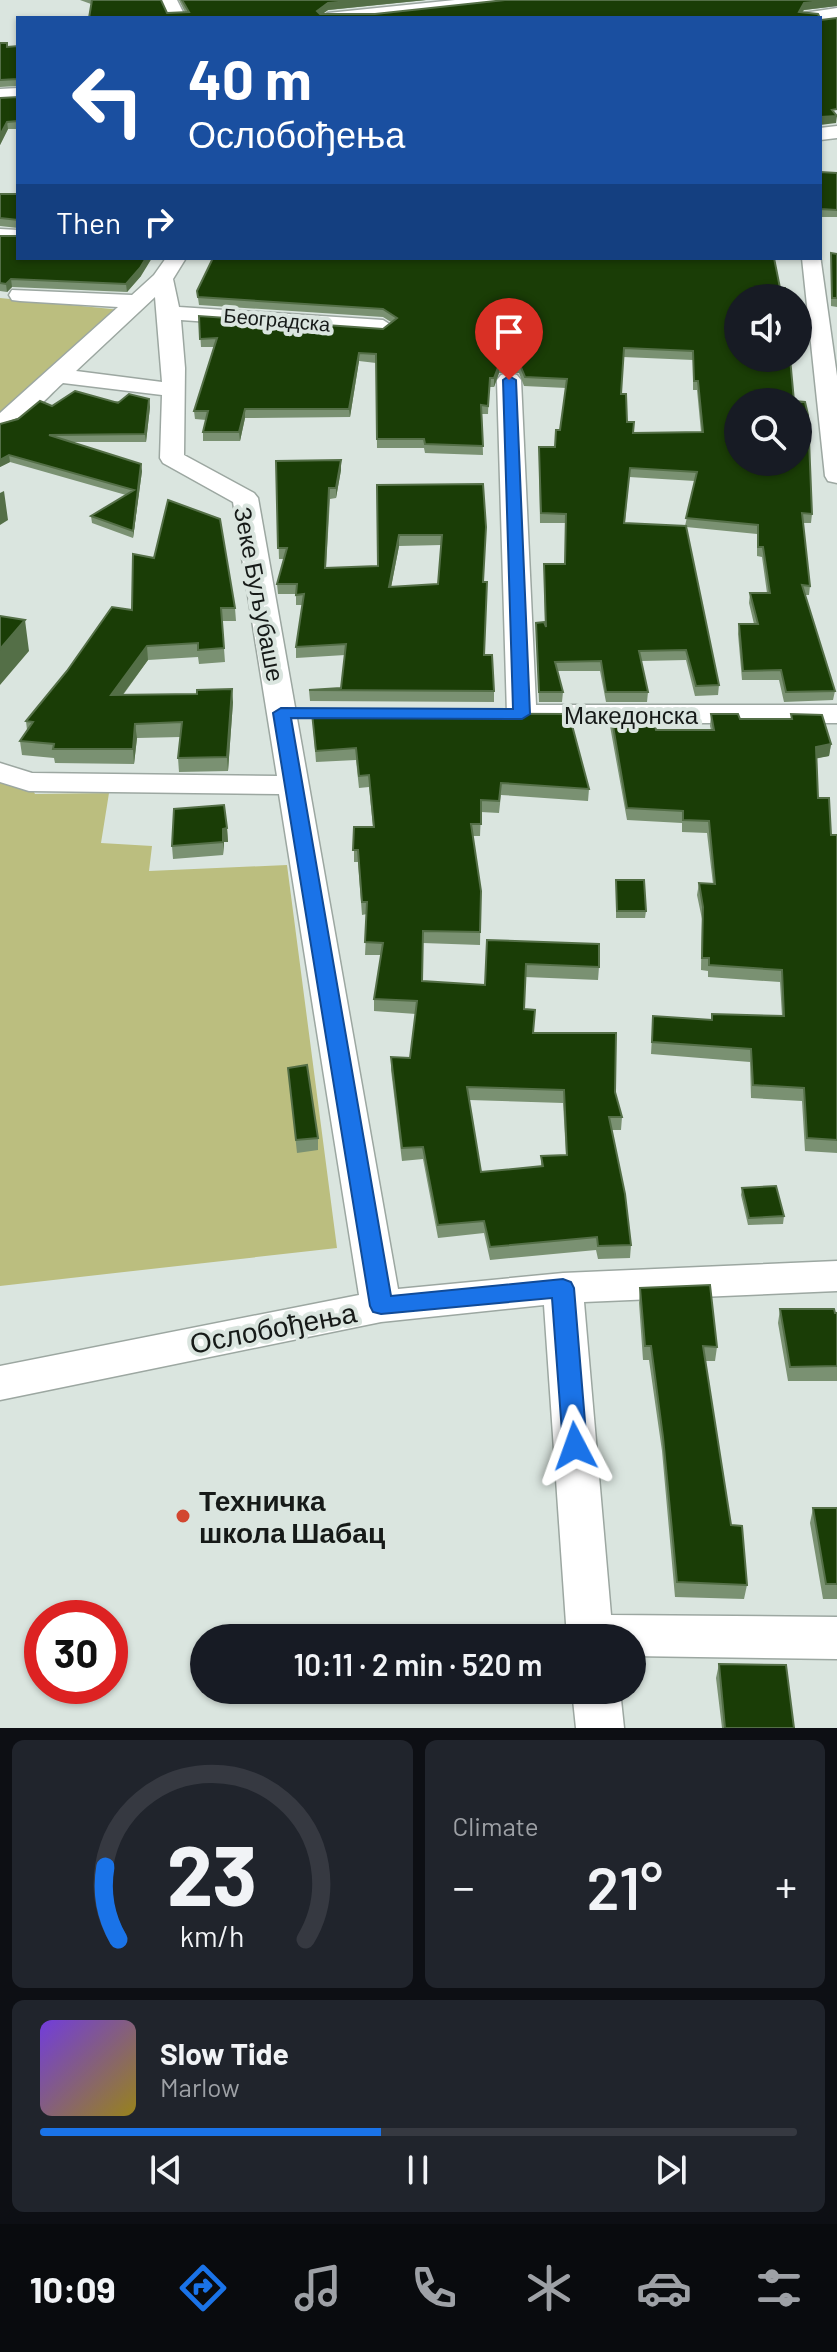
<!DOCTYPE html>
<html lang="en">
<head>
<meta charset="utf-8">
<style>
  body { margin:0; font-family:Barlow,sans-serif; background:#20242c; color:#f1f3f6; height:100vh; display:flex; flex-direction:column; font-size:30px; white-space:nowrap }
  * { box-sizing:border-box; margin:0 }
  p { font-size:26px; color:#9ea1a6 }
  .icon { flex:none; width:44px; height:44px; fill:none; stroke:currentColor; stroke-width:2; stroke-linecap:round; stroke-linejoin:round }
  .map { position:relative; height:1728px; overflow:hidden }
  .panel { display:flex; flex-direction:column; gap:12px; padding:12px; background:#0d0f14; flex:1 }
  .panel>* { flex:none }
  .guide { position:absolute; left:16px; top:16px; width:806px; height:244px; border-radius:0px; box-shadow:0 2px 6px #0004; background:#1a4fa0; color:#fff; overflow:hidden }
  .fabs { position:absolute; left:724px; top:284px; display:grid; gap:16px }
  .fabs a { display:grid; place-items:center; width:88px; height:88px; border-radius:50%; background:#171b24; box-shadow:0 2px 6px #0004; font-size:40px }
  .speed { position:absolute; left:24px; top:1600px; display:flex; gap:16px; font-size:40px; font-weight:700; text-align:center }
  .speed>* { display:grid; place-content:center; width:104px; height:104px; border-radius:50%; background:#171b24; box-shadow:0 2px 6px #0004; line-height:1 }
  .speed .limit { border:12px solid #d22; background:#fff; color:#111 }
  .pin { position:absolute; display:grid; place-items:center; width:68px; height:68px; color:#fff; margin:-82px -34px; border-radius:50% 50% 50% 0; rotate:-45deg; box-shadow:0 0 8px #0007 }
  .pin .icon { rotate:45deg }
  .me { position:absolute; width:88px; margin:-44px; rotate:356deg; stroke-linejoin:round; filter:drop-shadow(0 0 6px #0008) }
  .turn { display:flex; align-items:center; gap:28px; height:168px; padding:0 40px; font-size:36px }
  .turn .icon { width:104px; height:104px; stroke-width:2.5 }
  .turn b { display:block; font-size:56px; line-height:68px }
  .then { display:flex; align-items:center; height:76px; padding:0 40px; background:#0003; gap:16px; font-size:30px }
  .big { font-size:60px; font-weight:600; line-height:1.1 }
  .panel .card { flex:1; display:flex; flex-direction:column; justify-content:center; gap:12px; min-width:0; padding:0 28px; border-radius:12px; background:#20242c }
  .panel .dial { align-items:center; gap:0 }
  .dial svg { height:208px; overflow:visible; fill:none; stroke:#363941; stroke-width:7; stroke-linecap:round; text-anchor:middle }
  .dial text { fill:#f1f3f6; stroke:none }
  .song { display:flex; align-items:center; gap:24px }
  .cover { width:96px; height:96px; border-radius:12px; background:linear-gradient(135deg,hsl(260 70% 55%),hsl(50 70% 35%)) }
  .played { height:8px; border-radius:4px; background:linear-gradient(90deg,#1a73e8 45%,#363941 45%) }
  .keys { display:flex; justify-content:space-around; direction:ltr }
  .heat { display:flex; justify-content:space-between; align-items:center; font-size:44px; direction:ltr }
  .panel .tiles { flex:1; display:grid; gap:12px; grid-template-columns:1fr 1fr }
  .card:last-child { grid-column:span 2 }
  .trip { position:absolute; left:190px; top:1624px; width:456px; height:80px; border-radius:40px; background:#171b24; box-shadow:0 2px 6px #0004; font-weight:600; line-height:80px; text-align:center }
  .dock { display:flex; height:128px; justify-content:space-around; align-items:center; background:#090b0e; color:#9ea1a6 }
  .dock .icon { width:56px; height:56px }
  .dock .on { color:#1a73e8 }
  .dock b { font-size:36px; color:#f1f3f6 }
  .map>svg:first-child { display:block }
  .green { fill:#bbbe7f }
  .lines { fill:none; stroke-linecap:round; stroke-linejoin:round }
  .minor-casing { stroke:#9ca7a1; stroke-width:3 }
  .secondary-casing { stroke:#9ca7a1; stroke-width:3 }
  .minor { fill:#fff; fill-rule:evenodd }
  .secondary { fill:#fff; fill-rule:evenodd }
  .wall { fill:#7a9172; fill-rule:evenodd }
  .shaded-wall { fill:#546f47 }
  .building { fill:#1a3d06; stroke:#546f47; stroke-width:2; fill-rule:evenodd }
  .route { fill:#1a73e8; stroke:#114b97; stroke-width:2 }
  .poi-dot { fill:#d2462f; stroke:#dae5df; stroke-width:3 }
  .labels { text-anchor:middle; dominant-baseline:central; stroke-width:8; stroke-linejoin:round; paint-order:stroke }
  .far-street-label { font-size:20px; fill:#161a18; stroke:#dae5df }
  .street-label { font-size:24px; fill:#161a18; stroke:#dae5df }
  .near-street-label { font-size:28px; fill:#161a18; stroke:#dae5df }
  .near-poi-label { font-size:28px; font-weight:bold; fill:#161a18; stroke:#dae5df; text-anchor:start }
</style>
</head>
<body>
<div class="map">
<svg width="837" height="1728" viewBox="0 0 837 1728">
  <rect width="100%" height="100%" fill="#dae5df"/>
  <path class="green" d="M0,298L132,311L0,417Z
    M0,772L29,782L35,794L109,793L101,843L152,846L149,871L287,865L337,1248L0,1286Z"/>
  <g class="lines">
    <g class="minor-casing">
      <path id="minor" d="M161,0H177L186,18H170Z
        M455,0H510L502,5L375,18H320L328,13Z
        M837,126V138L820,140V128Z
        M0,229L18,230V242L0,241Z
        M820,255L837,376V483L828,481L825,476L802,258H820Z
        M166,258H186L173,279L179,307L383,320L394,327L383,334L181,320L185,368L184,455L254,493L258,498L398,1289L563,1273L837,1261V1291L584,1302L611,1615L837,1617V1659L632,1656V1638H567L544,1305L381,1322L0,1400V1366L359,1295L279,794L29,791L0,782V763L32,773L277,776L233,502L163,463L160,458L162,395L63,383C45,399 24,425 0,431V413L118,307L20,301L12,300L9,295L12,290L132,295L154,275ZM155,297L162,382L76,371Z
        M509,373L517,375L521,380L536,705H837V723H522L512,720L507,714L497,380L501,375Z
        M572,1690H620L624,1728H576Z"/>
    </g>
    <g class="secondary-casing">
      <path id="secondary" d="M837,8V22L820,24V18H801L804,13Z
        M18,88V102L0,103V89Z"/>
    </g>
    <use href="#minor" class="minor"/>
    <use href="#secondary" class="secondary"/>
  </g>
  <path class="wall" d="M80,0H161L167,13L185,12L179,0H426L328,10L322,14H375L837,0V6L804,10L89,18L91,4Z
    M0,43L7,47L18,46V86L0,87Z
    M18,97V129H8L0,145V98Z
    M820,172L837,173V217H820Z
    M0,194H18V228L0,226Z
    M0,236L141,276L127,292L12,287L7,292L0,291Z
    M831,253L837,254V307L831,306Z
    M774,258L794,401L812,514L811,523H803L810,586L809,595H805L835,691L833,700L784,702L779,680H742L738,634L739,624H754L749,603L750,593H767L762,557L757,556V534L686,527L719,685L718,695L695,696L686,660L641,661L648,692L647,702H606L600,671H557L563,692L562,702H539L536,623L545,625L544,573L565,564V523H540L539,456L555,447L560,430L566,388L524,386L519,373H499L494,387H489L488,414H482L483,455L425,453L424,448H377L376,363L359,361L350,417L245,418L240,441H203V432L206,420L195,419L194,411L214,347H201L199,316L383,329L391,322L383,317L199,305L197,291ZM623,357L693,360V390H697L701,432L634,433L627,422L621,394ZM629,477L695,481L685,526L625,523Z
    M149,399L150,407L146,442H72L142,471L133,538L92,523L91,516L126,495L10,462L0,467V424L52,406Z
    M341,460V470L336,498L330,499L326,568L378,566L377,485L483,484L484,655L494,691V702L310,701L309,690L341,688L345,655L296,658V647L303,605H296V594H278L277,584L284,559H279L276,461ZM441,545L438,584L391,587L399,546Z
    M235,608L236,621H222L225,662L199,664L198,657L148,660L123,695L233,702L228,771L179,772L178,758L180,737L137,738L134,764L55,763L54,758L22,755L20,741L27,730L26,721L132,610Z
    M312,713L589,789L588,801L501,795L499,813L481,812L480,836H473L481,891L480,945L423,943L422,981L485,985L487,940L599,967L598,980L525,977L524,1009L533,1033L615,1092L622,1117L621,1130H611L631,1245L630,1258L598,1259L596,1250L490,1260L484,1233L438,1238L423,1159L402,1161L391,1070V1057L410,1058L416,1014L374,1011V999L381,955H365L367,914L362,915L358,862H354V827H373L369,787L359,788L356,760L316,762ZM469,1100L563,1103L566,1155L541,1156V1166L481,1172Z
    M611,714L656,730H711L710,726L711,714L740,719H791V714L831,744L829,756L816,758L818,798L831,835H837V1153L805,1151L802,1101L751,1098L750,1062L651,1054L653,1016L711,1020L712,1014L782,1016L780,982L708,977V971L701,970L702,919L697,895L699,883L713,884L707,833L682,832V823L627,820L610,726Z
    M227,828L228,842H224L223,855L173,859L172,846Z
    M616,880L646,911L645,918H616Z
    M288,1068L318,1138V1150L297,1153Z
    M742,1188L784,1216L783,1224L748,1225L741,1195Z
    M640,1288L717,1347L715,1361H705L731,1525L747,1585L744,1599L675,1597L662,1451L649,1360H643L639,1303Z
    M780,1309L837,1313V1381H788L778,1323Z
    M813,1508H837V1599H823L810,1523Z
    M719,1664L794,1728H722L716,1678Z"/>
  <path class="shaded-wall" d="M360,0H426L328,10L317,18V11L328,3Z
    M831,0H837V6L804,10L798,18L799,12L804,3Z
    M837,116L836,123L820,125V117Z
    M7,122L8,129L0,145V135Z
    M146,258H152L141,276L127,292L126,284Z
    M11,279L12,287L7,292L6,284Z
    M359,353V361L350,417L349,409Z
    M499,365V373L494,387V378Z
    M149,399L150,407L146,442L145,434Z
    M245,409V418L240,441L239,432Z
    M9,455L10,462L0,467V460Z
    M341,460V470L336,498V488Z
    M141,464L142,471L133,538V531Z
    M4,491L8,520L0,525V493Z
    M399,535V546L389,598V587Z
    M25,620L29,651L0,685V649Z
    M147,646L148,660L112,709L111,695Z
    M232,689L233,702L228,771L227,757Z
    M135,724L137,738L134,764L133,749Z
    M831,744L829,756L814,759L816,747Z
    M227,828L228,842H224L223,855V829Z"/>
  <path class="building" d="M92,0H161L167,13L189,12L182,0H360L328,3L317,11L320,14H375L505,0H831L804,3L799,12L818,14L820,18H89Z
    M820,18L821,20L837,18V109L832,110L837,116L820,117Z
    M0,43H7V47L18,46V79L0,80Z
    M18,97V121L7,122L0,135V98Z
    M820,172L837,173V210L820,209Z
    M0,194H18V220L0,218Z
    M0,236H18V258H146L140,268L126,284L11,279L6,284L0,283Z
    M831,253L837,254V298H832Z
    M213,258H774L780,288H785V298H738V358H790L794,401L805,402L808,415L812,514L802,513L810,586L802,585L835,691L786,692L781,670L743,671L739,624H758L750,593H770L763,547H758V525L686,518L697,472L630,468L624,523L686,526L719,685L696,686L686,650L639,651L648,692H606L601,661L555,662L563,692H539L536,623L544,622L546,627L544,564H565L566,514L541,513L539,447H555L556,430H560L567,379L525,377L520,365H499L494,378H490L488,406L481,405L483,446L425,444L424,439H377L376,354L359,353L349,409H245L239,432H203L208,411H194L217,338L200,339L199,316L383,329L397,318L383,309L198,297L197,291ZM624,348L693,351L694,381H698L703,432L633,433L634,422H627L626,394H621ZM738,402H798V462H738Z
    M75,391L118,403L129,394L149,399L145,434L49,435L141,464L133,531L91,516L134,490L9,455L0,460V424L18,419L40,401L52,406Z
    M341,460L336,488H329L325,568L378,566L377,485L483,484L486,527L483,582H487L484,655H492L494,691L309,690L341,688L346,644L296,647L304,594L296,595L297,584H277L287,548H278L276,461ZM399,535H442L438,584L389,587Z
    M168,500L220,519L235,608H221L224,648L198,650V643L147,646L111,695L197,694V690L232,689L227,757L178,758L182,722L135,724L133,749H53L54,744L20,741L33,722L26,721L67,671L112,607L132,610L133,554L154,558Z
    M0,616L25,620L0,649Z
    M312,713L569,714L589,789L501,783L499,801L481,800V824H471L481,891L480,932L423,931L422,981L485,985L487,940L599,944V967L526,964L524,1009L535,1010L533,1033H616L615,1092L622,1117H609L625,1194L631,1245L598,1246L597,1237L490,1247L484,1221L438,1225L423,1147L402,1148L391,1057L410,1058L417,1001L374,999L383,943L365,942L367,902H362L358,850H353L354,827H374L369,775L359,776L356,748L316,751ZM467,1087L564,1090L567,1155L541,1156L543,1166L481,1172Z
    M611,714H653L656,730H714L711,714H738L740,719H792L791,714L822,715L831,744L816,747L818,798H829L831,835H837V1140L807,1138L804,1088L753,1085L751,1049L652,1042L653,1016L712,1020V1014L784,1016L782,970L709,965V958H702L703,907L699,883L715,884L709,821L683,820V811L627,808Z
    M224,805L227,828L223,829V842L172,846L174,809Z
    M616,880H644L646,911H617Z
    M307,1065L318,1138L296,1140L288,1068Z
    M776,1186L784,1216L749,1218L742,1188Z
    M710,1285L717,1347L703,1346L731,1525L742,1526L747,1585L677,1582L663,1437L651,1346H645L640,1288Z
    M780,1309H834L835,1313H837V1366L790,1367Z
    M813,1508H837V1584H826Z
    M719,1664L786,1665L794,1728H725Z"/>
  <path class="route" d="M509,376L516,380L530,714L522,719L291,718L391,1296L563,1279L571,1282L574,1288L587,1446L584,1453L575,1456L567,1453L563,1446L552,1298L381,1314L373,1312L370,1306L273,713L281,708L513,709L503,380Z"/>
  <circle class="poi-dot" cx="183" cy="1516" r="8"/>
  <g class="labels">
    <g class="far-street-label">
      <text transform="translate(277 319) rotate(5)">Београдска</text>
    </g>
    <g class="street-label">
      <text transform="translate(260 594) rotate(79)">Зеке Буљубаше</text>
      <text x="631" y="714">Македонска</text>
    </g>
    <g class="near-street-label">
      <text transform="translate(273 1327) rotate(-11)">Ослобођења</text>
    </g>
    <g class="near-poi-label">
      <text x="199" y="1500">Техничка<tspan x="199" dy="32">школа Шабац</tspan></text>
    </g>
  </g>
</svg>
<div class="fabs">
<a><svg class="icon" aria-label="sound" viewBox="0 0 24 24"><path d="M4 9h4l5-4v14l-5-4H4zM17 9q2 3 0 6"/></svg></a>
<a><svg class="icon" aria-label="search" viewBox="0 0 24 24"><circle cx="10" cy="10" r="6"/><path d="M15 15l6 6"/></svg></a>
</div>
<div class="speed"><div class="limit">30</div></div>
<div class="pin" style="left:509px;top:380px;background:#d93025"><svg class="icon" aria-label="arrive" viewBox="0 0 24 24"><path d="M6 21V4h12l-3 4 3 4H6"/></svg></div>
<svg class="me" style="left:575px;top:1446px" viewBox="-20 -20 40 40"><path d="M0-17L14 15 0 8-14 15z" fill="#1a73e8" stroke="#fff" stroke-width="4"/></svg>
<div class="trip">10:11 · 2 min · 520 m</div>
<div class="guide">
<div class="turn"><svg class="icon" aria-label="left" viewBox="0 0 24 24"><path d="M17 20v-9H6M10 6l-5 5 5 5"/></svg><div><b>40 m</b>Ослобођења</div></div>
<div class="then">Then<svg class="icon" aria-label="right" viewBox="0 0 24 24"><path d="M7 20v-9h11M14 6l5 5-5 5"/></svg></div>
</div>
</div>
<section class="panel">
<div class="tiles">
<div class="card dial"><svg viewBox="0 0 100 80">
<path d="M14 69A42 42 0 1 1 86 69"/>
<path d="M14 69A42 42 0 0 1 9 41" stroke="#1a73e8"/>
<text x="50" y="56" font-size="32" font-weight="700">23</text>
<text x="50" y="72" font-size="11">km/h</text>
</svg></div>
<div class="card"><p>Climate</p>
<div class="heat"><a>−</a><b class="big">21°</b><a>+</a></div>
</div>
<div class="card">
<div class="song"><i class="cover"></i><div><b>Slow Tide</b><p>Marlow</p></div></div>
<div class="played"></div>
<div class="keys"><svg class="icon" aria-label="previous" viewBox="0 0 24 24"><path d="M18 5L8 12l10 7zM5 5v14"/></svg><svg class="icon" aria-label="pause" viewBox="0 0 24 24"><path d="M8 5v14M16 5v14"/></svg><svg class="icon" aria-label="next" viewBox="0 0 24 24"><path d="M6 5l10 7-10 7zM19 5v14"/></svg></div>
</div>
</div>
</section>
<nav class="dock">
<b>10:09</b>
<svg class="icon on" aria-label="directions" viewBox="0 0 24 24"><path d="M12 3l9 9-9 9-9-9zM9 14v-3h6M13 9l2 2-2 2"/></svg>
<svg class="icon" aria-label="music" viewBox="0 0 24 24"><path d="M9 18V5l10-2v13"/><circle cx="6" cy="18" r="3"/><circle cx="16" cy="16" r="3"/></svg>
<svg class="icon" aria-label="phone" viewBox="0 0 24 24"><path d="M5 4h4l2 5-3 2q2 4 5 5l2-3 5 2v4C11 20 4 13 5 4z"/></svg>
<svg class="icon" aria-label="climate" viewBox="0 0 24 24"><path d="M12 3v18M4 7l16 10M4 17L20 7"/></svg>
<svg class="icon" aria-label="car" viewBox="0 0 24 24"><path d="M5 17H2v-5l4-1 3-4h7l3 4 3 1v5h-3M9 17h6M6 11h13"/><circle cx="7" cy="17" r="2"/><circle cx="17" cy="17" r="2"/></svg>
<svg class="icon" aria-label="filters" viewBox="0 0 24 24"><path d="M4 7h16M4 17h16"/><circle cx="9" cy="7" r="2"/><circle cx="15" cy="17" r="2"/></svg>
</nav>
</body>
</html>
